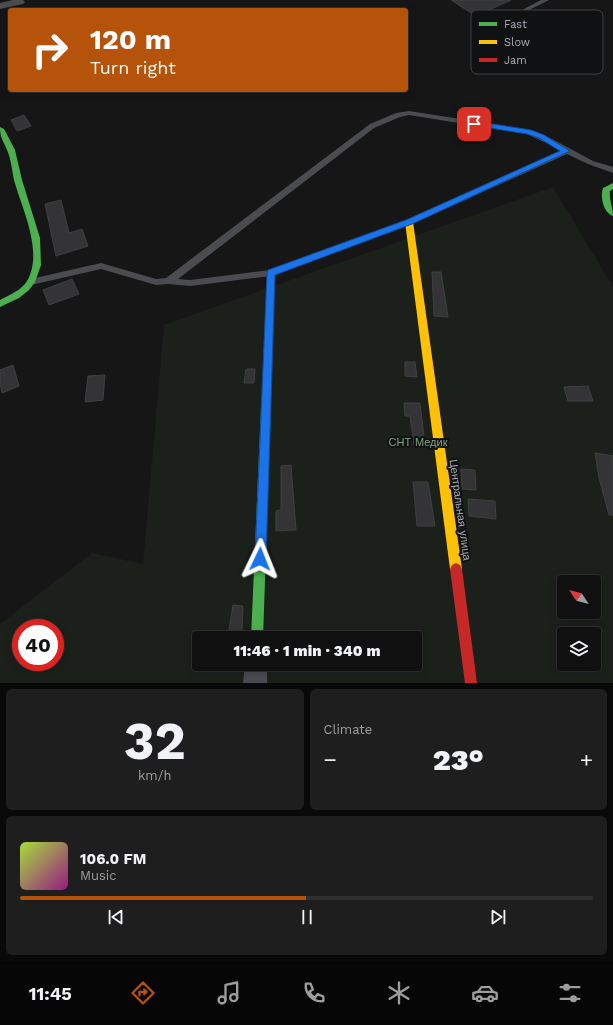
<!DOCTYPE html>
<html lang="en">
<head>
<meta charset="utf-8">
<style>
  body { margin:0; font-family:"Work Sans",sans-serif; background:#1e1e1e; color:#f1f3f6; height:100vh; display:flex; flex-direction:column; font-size:15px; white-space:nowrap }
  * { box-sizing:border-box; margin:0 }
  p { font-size:13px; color:#9c9d9f }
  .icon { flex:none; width:22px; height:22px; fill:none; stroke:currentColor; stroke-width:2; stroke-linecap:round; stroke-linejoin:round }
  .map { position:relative; height:683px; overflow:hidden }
  .sheet { display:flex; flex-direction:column; gap:6px; padding:6px; background:#090909; flex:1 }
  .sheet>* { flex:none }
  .banner { position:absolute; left:8px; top:8px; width:400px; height:84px; border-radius:4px; box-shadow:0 2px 10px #0003,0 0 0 1px #303030; background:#b45309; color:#fff; overflow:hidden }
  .needle { width:26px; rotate:305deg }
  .tools { position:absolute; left:557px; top:575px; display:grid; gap:8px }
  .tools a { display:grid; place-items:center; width:44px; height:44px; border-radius:4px; background:#101010; box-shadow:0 2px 10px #0003,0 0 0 1px #303030; font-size:20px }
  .speed { position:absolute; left:12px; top:619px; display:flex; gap:8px; font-size:20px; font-weight:700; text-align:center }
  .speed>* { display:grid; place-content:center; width:52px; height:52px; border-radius:50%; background:#101010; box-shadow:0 2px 10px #0003,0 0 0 1px #303030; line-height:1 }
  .speed .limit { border:6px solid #d22; background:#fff; color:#111 }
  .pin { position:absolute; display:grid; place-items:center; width:34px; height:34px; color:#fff; margin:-17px; border-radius:8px; box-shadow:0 2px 6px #0006 }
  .me { position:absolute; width:44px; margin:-22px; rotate:2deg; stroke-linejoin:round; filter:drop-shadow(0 0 3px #0008) }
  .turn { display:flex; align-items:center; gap:14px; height:84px; padding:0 16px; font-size:18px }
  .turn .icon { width:52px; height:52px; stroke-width:2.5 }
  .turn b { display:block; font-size:28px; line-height:34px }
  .big { font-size:30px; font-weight:800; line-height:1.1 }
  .sheet .tile { flex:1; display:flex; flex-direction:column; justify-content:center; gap:6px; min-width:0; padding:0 14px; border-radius:6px; background:#1e1e1e }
  .sheet .dial { align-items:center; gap:0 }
  .dial b { font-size:52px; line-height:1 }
  .song { display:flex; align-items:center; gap:12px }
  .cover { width:48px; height:48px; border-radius:6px; background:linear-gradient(135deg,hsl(80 70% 55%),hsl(310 70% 35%)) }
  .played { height:4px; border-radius:2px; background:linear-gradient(90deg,#b45309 50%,#303030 50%) }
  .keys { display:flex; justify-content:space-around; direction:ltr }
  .heat { display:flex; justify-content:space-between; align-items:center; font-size:22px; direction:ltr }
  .sheet .tiles { flex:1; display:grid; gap:6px; grid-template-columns:1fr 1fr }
  .tile:last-child { grid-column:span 2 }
  .trip { position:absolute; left:192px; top:631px; width:230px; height:40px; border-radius:4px; background:#101010; box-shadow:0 2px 10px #0003,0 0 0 1px #303030; font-weight:800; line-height:40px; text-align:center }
  .tab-bar { display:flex; height:64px; justify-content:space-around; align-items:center; background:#060606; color:#9c9d9f }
  .tab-bar .icon { width:28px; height:28px }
  .tab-bar .active { color:#b45309 }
  .tab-bar b { font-size:18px; color:#f1f3f6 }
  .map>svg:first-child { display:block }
  .green { fill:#1b201b; fill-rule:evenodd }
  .building { fill:#343436; stroke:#3f4042 }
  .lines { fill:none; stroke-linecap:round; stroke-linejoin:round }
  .lane { fill:#4b4c4f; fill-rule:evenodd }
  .street { fill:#4b4c4f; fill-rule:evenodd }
  .fast { fill:#4caf50; fill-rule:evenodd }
  .slow { fill:#ffc107; fill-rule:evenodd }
  .jam { fill:#c62828; fill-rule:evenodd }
  .route { fill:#1a73e8; stroke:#114b97 }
  .labels { text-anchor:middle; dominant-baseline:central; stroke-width:4; stroke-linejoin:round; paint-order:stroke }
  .park-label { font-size:11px; fill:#849f81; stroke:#101112 }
  .street-label { font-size:11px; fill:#a9aeb6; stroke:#101112 }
  .key { fill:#101112; stroke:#3e4043; stroke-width:1 }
  .key-label { font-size:11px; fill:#a9aeb6 }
</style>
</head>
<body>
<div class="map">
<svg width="613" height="683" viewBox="0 0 613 683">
  <rect width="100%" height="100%" fill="#161616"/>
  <path class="green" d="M553,187L613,287V683H0V624L92,553L143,564L164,325ZM564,582H594V612H564ZM21,628H55V662H21ZM564,634H594V664H564ZM199,638H415V664H199Z"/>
  <path class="building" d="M451,0H511L476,16Z
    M24,115L31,126L17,131L11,120Z
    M61,200L69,233L82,229L88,246L56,256L45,204Z
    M432,272H441L448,317L434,316Z
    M72,279L79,294L49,305L43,290Z
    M405,362H415L417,377L405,376Z
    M13,365L19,386L2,393L0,383V370Z
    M246,369H255L254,383H244Z
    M105,375L103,400L85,402L88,376Z
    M588,386L593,401H568L564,387Z
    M404,403H420L425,445H414L410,416H405Z
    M595,453L613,456V515H609L599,478Z
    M291,465L296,530L276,531V511L281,510V466Z
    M461,469L475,470L476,490L462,489Z
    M413,482H428L435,526H417Z
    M468,499L495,501L496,519L469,516Z
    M233,605L243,606L242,631L229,630Z"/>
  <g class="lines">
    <path class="lane" d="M541,0H549L527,11L522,10Z
      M409,111L530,130L552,139L593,161L613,167V173L588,164L567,154L412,224L271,276L190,286L168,284L156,285L101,269L31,285L27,282L31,279L101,263L156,279L166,278L370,124L396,113ZM409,115L527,134L561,150L406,220L270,270L190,280L178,279L374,128L400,117Z"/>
    <path class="street" d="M13,0H23L25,2L23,4L0,9V3Z
      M245,664H267V683H243Z"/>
    <path class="fast" d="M0,127L4,129L15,150L22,180L40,238L41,265L35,282L29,290L19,298L0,307V300C9,295 22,290 27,281C44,252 22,209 14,180C12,170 11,159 7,150C3,140 0,138 0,127Z
      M613,183V189L610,191C609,200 613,207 613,216C603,212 600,197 603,188Z
      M266,404L269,405L271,408L263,638H251L261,408L263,405Z"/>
    <path class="slow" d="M409,219L413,222L462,569L460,573L456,575L452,573L450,569L405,222Z"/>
    <path class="jam" d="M271,270L275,273L271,408L269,411L266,412L263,411L261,408L267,273Z
      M456,563L460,565L462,569L477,683H465L450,569L452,565Z"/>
  </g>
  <path class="route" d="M474,121L531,130L544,135L570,151L412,224L275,275L266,559L264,563L260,565L256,563L255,559L267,273L268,270L406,220L560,151L539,138L527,134L471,125V122Z"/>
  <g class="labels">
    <g class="park-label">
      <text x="418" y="442">СНТ Медик</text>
    </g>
    <g class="street-label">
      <text transform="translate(460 510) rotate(82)">Центральная улица</text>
    </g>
  </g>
  <rect x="471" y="10" width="132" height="64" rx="6" class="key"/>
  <rect x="479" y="22" width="18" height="4" fill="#4caf50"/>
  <rect x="479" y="40" width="18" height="4" fill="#ffc107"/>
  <rect x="479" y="58" width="18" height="4" fill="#c62828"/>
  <g class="key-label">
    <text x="504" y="28">Fast</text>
    <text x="504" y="46">Slow</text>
    <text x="504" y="64">Jam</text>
  </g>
</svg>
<div class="tools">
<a><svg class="needle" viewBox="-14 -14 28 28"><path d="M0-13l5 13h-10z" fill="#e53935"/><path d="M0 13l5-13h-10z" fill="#9c9d9f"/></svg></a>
<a><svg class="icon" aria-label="layers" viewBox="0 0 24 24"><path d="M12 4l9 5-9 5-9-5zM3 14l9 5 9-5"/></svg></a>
</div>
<div class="speed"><div class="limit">40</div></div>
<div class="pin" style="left:474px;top:124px;background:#d93025"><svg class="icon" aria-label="arrive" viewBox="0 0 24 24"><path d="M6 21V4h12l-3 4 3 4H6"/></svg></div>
<svg class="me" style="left:260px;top:559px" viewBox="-20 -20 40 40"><path d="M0-17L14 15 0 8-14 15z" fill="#1a73e8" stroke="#fff" stroke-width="4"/></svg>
<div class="trip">11:46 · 1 min · 340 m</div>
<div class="banner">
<div class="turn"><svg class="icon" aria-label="right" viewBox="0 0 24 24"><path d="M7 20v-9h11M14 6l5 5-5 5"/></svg><div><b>120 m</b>Turn right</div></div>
</div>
</div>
<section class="sheet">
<div class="tiles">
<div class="tile dial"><b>32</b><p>km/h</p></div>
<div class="tile"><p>Climate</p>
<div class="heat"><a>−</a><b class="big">23°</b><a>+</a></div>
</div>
<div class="tile">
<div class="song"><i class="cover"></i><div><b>106.0 FM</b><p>Music</p></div></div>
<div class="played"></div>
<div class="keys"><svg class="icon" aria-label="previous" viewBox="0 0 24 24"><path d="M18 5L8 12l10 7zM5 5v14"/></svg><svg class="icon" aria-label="pause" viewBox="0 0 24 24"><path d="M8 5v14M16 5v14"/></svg><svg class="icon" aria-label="next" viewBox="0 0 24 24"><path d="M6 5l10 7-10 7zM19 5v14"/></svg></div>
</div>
</div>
</section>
<nav class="tab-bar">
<b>11:45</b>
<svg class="icon active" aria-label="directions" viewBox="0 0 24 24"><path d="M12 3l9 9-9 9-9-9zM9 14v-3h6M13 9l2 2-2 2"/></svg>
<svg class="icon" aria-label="music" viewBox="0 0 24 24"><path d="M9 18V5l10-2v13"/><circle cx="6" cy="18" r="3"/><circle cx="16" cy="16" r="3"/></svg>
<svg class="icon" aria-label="phone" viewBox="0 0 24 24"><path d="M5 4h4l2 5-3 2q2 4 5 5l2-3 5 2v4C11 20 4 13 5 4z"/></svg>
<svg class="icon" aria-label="climate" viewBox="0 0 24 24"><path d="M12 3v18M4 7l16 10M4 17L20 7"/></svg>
<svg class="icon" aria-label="car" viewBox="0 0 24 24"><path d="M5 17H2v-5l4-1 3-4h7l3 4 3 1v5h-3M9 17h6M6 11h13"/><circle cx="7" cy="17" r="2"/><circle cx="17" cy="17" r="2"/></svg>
<svg class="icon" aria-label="filters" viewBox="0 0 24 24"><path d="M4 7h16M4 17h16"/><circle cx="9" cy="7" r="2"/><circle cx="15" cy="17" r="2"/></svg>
</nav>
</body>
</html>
